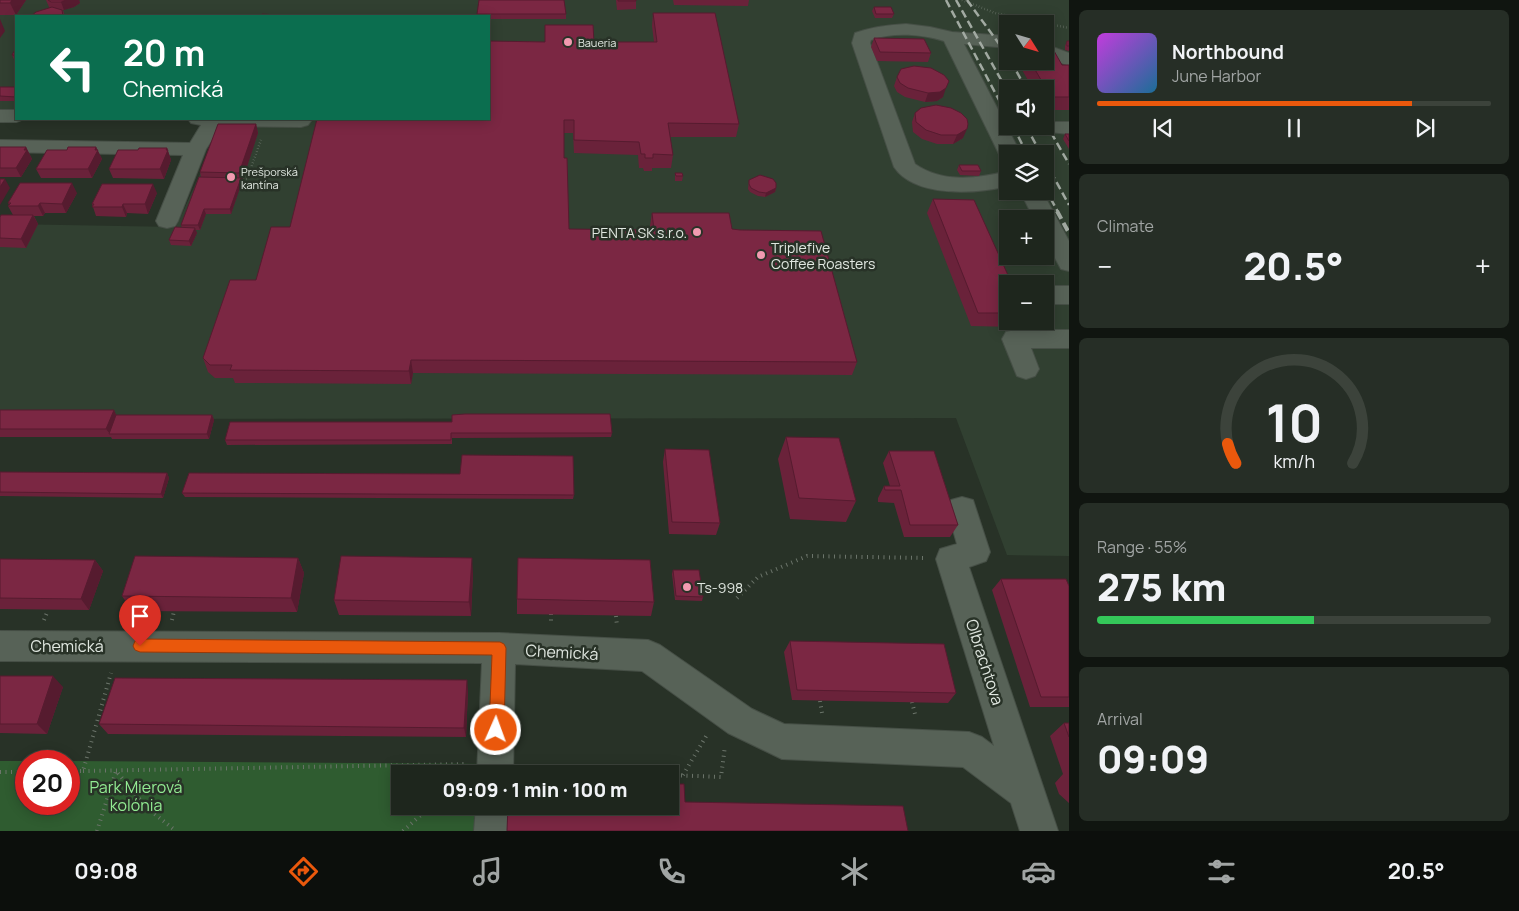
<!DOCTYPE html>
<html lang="en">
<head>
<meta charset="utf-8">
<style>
  body { margin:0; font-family:Manrope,sans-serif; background:#262e26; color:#f1f3f6; height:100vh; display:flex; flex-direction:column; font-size:19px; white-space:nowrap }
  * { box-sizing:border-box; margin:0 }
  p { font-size:16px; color:#a1a5a4 }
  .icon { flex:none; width:28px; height:28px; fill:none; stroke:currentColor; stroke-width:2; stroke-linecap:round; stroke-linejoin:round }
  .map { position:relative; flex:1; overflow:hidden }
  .drawer { display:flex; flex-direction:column; gap:10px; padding:10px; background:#101510; width:450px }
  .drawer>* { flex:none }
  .top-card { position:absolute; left:15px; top:15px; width:475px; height:105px; border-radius:0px; box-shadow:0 2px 12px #0003,0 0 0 1px #3c433b; background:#0b6e4f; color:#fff; overflow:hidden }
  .needle { width:32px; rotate:127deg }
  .buttons { position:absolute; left:999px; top:15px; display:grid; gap:10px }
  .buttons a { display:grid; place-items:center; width:55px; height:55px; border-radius:0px; background:#1e261d; box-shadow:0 2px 12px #0003,0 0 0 1px #3c433b; font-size:25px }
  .speed { position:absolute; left:15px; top:750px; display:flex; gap:10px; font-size:25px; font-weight:700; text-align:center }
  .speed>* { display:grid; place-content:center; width:65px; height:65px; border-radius:50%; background:#1e261d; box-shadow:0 2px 12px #0003,0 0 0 1px #3c433b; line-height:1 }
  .speed .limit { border:8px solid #d22; background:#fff; color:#111 }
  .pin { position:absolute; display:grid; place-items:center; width:42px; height:42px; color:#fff; margin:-51px -21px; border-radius:50% 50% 50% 0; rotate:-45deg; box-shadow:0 0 5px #0007 }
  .pin .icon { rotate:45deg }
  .me { position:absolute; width:55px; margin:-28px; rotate:2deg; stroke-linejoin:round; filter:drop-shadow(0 0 4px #0008) }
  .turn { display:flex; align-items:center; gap:18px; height:105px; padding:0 25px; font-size:22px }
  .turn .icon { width:65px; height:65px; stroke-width:2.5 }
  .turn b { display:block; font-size:35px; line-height:42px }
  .big { font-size:38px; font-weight:800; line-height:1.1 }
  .drawer .card { flex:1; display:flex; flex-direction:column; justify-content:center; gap:8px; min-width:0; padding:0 18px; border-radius:8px; background:#262e26 }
  .drawer .dial { align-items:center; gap:0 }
  .dial svg { height:130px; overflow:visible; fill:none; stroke:#3c433b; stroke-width:7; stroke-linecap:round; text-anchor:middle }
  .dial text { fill:#f1f3f6; stroke:none }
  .song { display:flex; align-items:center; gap:15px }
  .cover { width:60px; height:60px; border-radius:8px; background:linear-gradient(135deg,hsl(290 70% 55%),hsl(200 70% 35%)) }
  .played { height:5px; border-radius:2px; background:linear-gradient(90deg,#ea580c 80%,#3c433b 80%) }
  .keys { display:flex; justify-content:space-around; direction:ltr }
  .heat { display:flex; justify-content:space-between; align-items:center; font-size:28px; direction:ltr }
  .charge { height:8px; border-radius:4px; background:linear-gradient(90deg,#34c759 55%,#3c433b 0) }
  .trip { position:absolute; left:391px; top:765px; width:288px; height:50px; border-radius:0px; background:#1e261d; box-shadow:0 2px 12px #0003,0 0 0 1px #3c433b; font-weight:800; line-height:50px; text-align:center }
  .tab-bar { display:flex; height:80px; justify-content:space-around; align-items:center; background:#0c0f0c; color:#a1a5a4 }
  .tab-bar .icon { width:35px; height:35px }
  .tab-bar .current { color:#ea580c }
  .tab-bar b { font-size:22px; color:#f1f3f6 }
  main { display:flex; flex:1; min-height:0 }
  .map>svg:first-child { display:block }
  .built { fill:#314031; fill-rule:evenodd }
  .green { fill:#2f5c30 }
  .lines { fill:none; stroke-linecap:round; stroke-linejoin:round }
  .minor-casing { stroke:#464f46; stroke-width:2 }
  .path-far1 { stroke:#6c756b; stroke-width:2.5; stroke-dasharray:0.5 2.5; stroke-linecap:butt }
  .path { stroke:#6c756b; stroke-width:4; stroke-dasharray:1 4.5; stroke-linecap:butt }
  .minor { fill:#576257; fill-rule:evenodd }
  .rail-far1 { stroke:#a2aaa2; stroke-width:2.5; stroke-dasharray:8 4; stroke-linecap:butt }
  .rail { stroke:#a2aaa2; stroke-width:4; stroke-dasharray:9 4.5; stroke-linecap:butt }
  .wall { fill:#6a223a }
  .shaded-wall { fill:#561b2f }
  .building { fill:#7b2743; stroke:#561b2f }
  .route { fill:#ea580c; stroke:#983908 }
  .poi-dot { fill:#f29ab0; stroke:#283227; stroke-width:2 }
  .labels { text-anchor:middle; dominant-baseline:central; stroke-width:5; stroke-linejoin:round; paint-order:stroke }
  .far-poi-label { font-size:11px; fill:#e0e7e0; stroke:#283227; text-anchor:start }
  .poi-label { font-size:14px; fill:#e0e7e0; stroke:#283227; text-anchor:start }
  .near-street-label { font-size:16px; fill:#e0e7e0; stroke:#283227 }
  .near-park-label { font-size:16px; fill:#92eb92; stroke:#283227 }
</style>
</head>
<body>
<main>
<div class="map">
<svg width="1069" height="831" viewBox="0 0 1069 831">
  <rect width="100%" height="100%" fill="#283227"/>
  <path class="built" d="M0,0H1069V556L1007,555L956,418L0,419V228L6,224L176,227L225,119H489V16H16V113L0,119ZM1008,24H1045V61H1008ZM1008,89H1045V126H1008ZM1008,154H1045V191H1008ZM1008,219H1045V256H1008ZM1008,284H1045V321H1008Z"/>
  <path class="green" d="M0,761H53H26V804H69V761L495,764V774H400V806H492L489,831H0Z"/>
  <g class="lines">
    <g class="minor-casing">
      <path id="minor" d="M906,24L930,27L952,32L1008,36V48L964,44L1021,154H1008V160L1002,159L999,154L944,41C921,34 893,32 871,40L870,43L915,164C942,183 976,179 1008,171V186C976,194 915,198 894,167L852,43L855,33C872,27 888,25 906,24Z
        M1045,44L1069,53V66L1045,57Z
        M0,110H16V119H24L16,122H0Z
        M188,119H310L311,121L308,125L301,127L221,126L206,149L178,221L175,226L167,228L159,226L156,221L183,155L0,152V140L190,143L201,125L191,123Z
        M1056,122H1069V134L1049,132L1046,128L1049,124Z
        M1020,191H1042L1069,241V271L1061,269L1045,240V219H1034Z
        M1045,286H1069V304H1045Z
        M1015,330H1069V348H1031L1039,369L1035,376L1026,379L1017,376L1002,339L1006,332Z
        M962,497L973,500L990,552L986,561L969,567L1058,831H1020L1011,803L963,767L782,759L728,733L642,671L515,664L513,774H477L482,663L0,661V631L499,633L648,640L660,645L752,709L784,724L969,732L982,737L994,746L936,559L940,549L957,544L947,509L951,500Z
        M476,806H512V831H474Z"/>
    </g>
    <path class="path-far1" d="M962,0L995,13L1069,28
      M243,179H247L261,140"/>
    <path class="path" d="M737,598L758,577L807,556L926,558
      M551,614V624
      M616,616L617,626
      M44,620L48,610
      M172,620L174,611
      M820,701L822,713
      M912,702L916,718
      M69,771H83L111,673
      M83,771L465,764
      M0,772H26
      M526,772L589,774
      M670,775L721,777L725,746
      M683,775L708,733
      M97,831L116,771L147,808L176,831
      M403,831L431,806"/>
    <use href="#minor" class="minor"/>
    <path class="rail-far1" d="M946,0L1008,117
      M956,0L1008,92
      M967,0L1008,56
      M1011,61L1026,89
      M1045,122L1069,164
      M1013,126L1027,154
      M1026,126L1041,154
      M1045,161L1069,205
      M1045,188L1058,212"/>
    <path class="rail" d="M1057,211L1069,233"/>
  </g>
  <path class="wall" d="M0,0H26L16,15H0Z
    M46,0H79L80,3L74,7L63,10L65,16L49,7Z
    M616,0H636V9L617,10Z
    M673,0H749L748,6L674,5Z
    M874,7L894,14L892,18H875L872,11Z
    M653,13L739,124L736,137H670L673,155L671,168H652V171H644L643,168H639L638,155L574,153L573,133H564V158L569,229L650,230V226L652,213L732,229L857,362L852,375L413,373L411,384L235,383L233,378H215L208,372L203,358L256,280L290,227L489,119L594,42H654L652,26Z
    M477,14H566V19H489V16H477Z
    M874,38L931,53L928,62L877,61L871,47Z
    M1067,41H1069V51L1065,50V46Z
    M16,48V64L12,55Z
    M1017,61H1045L1062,65H1069V110H1045V89H1033Z
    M897,77L943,97L937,101L925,102L905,97L897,92L894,86Z
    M0,87H16V101H0Z
    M915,113L963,138L953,144H937L922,139L913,132L912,122Z
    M256,124L258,133L231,214H206L200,230H195L197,233L191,246L171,245L169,240L182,228L181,225L201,177L200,172Z
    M1065,134H1069V149L1063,139Z
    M0,147H26L32,159L21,177H0Z
    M96,147L102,159L92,178H41L36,169L67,150Z
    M167,148L171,160L164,179L113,178L109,169L138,150Z
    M959,165L981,171L979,176L960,175L957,170Z
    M675,173L683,176L682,181H675Z
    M749,180L776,188L775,192L765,197L758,196L750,192L748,189Z
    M77,193L66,213H45L43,216H34L38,224L26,248L0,247V217L13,215L8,206L9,205L8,203Z
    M157,193L148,214L127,213L126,217L96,216L92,204Z
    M933,199L1008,284V321H1020L1017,327L971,326L927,213Z
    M0,410H114L116,415H212L214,420L209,439H112L111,437H0Z
    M230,422L612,433L611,437L452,438V444L227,445L225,440Z
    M786,437L856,501L846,522L790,519L778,459Z
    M665,449L720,523L716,535L669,534L663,462Z
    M889,451L958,525L950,537H904L894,503L878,502V498L884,486H890L883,463Z
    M0,472L167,473L169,478L163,498L0,496Z
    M182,493L574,495L573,499L185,497Z
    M298,558L304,573L297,612L132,611L122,596Z
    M0,559L95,560L103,571L89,610L0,609Z
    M673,570L703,597L702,601L675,600L672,574Z
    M473,573L471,616L339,615L334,600Z
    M1001,579L1069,586V707H1030L992,590Z
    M517,599L654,602L651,616L517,614Z
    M790,641L956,693L948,703L792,700L784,652Z
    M0,676L63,687L47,734L0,733Z
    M468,690L466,737L108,734L99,724Z
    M1064,723H1069V803L1059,794L1055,783L1063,774L1050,736Z"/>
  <path class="shaded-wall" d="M12,0H26L16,15L10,3Z
    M66,0H79L80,3L74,7L64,10L61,2Z
    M0,19L5,31L0,38Z
    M946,88L943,97L937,101L925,102L928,93Z
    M256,124L258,133L242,182L239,173Z
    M967,129L963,138L953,144L957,135Z
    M26,147L32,159L21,177L16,168Z
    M96,147L102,159L92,178L88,169Z
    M167,148L171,160L164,179L160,169Z
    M241,178L242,182L231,214L230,209Z
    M5,179L10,188L0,205V187Z
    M72,183L77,193L66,213L62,204Z
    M153,184L157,193L148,214L145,204Z
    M776,188L775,192L765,197L766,193Z
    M40,203L45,213L43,216L38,206Z
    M123,204L127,213L126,217L122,207Z
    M204,209L206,214L200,230L198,225Z
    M33,215L38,224L26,248L21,239Z
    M195,228L197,233L191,246L189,241Z
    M411,360L413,373L411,384L409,371Z
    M114,410L118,419L110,434L106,429Z
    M212,415L214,420L209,439L207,434Z
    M167,473L169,478L163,498L161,494Z
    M298,558L304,573L297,612L291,598Z
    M472,558L473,573L471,616L469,602Z
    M95,560L103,571L89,610L81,599Z
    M53,676L63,687L47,734L37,724Z
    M467,680L468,690L466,737L464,728Z"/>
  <path class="building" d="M0,0H12L10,3H0Z
    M48,0H66L61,2H51Z
    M479,0H564L566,14H477Z
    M618,0H636V1H618Z
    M52,7L62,10L63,16H31L36,12Z
    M874,7H891L894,14H876Z
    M653,13H715L739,124L668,123L673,155L653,154V158H645V154H641L639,142L574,140V120H564V158H567L569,229L654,230L652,213H729L732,229L740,230L821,231L857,362L411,360L409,371L230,370L232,365H210L203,358L230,280H256L271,227H290L317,119H489V41L545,42V25H593L594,42H657Z
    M262,14L277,15V16H261Z
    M874,38L924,39L931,53L880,52Z
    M1067,41H1069V46H1067Z
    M1045,42H1049L1062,65H1069V97H1051L1030,61H1045Z
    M16,48V55H12Z
    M914,66L931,68L944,75L949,81L946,88L940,92L928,93L908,88L900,83L897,77L901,69Z
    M0,87H16V97L0,96Z
    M936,105L951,108L961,113L967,119L968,124L967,129L957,135H941L926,130L916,122L915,113L921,108Z
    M218,124H256L239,173L200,172Z
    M1065,134H1069V141Z
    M0,147H26L24,150H27L16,168H0Z
    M68,147H96L95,150H98L88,169H36L47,150H67Z
    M139,148H167L166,150H168L160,169H109L118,150H138Z
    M959,165H978L981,171H962Z
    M675,173H682L683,176H676Z
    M760,175L773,179L776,183V188L766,193L759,192L751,188L749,184V180Z
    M199,177L241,178L230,209H204L198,225H181Z
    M0,179H5L0,187Z
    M20,183H72L62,204L40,203L38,206H8L11,203H8Z
    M102,184H153L145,204H123L122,207H92L94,204H92Z
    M933,199L974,200L1012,284H1008V313H978Z
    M1,215H33L21,239L0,238V217Z
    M175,227L195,228L189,241L169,240Z
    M0,410H114L106,429H0Z
    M465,414H610L612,433H451V440H225L230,422H452V415Z
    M116,415H212L207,434H109Z
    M786,437L839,438L856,501L799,498Z
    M665,449L709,450L720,523L672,522Z
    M889,451H934L958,525H910L901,490H885L884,486H900Z
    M462,455L573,456L574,495L182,493L189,473L460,474Z
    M0,472L167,473L161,494L0,492Z
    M135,556L298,558L291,598L122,596Z
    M341,556L472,558L469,602L334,600Z
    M518,558L650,560L654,602L517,599Z
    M0,559L95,560L81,599L0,598Z
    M673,570H699L703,597L676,596Z
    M1001,579H1066L1069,586V697H1041Z
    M790,641L944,644L956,693L797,690Z
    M0,676H53L37,724H0Z
    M115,678L467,680L464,728L99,724Z
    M1064,723H1069V737Z
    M670,784H684L685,802L903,806L908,831H507L508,806H670Z"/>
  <path class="route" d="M140,639L500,642L504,644L506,648L504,730L502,735L496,737L491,735L489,730L492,655L140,652L135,650L133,646L135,641Z"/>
  <g class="poi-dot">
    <circle cx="568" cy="42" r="5"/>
    <circle cx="231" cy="177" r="5"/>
    <circle cx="697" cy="232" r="5"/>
    <circle cx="761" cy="255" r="5"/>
    <circle cx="687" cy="587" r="5"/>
  </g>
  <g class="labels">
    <g class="far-poi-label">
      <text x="578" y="42">Baueria</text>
      <text x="241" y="171">Prešporská<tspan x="241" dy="13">kantína</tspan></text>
    </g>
    <g class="poi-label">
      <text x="687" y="232" text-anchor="end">PENTA SK s.r.o.</text>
      <text x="771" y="247">Triplefive<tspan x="771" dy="16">Coffee Roasters</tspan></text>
      <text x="697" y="587">Ts-998</text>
    </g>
    <g class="near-street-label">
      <text x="67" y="646">Chemická</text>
      <text transform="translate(562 652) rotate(3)">Chemická</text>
      <text transform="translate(985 662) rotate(72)">Olbrachtova</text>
    </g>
    <g class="near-park-label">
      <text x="136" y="787">Park Mierová<tspan x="136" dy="18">kolónia</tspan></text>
    </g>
  </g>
</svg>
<div class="buttons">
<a><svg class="needle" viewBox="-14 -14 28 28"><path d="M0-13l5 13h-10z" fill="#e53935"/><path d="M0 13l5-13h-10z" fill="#a1a5a4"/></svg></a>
<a><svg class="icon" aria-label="sound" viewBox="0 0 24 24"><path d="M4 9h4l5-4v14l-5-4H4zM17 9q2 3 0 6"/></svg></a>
<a><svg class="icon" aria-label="layers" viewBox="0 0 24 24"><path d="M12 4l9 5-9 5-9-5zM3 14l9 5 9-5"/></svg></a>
<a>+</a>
<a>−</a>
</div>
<div class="speed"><div class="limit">20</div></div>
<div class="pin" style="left:140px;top:646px;background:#d93025"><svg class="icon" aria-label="arrive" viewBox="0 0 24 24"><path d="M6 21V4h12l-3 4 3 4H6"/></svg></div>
<svg class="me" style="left:496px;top:730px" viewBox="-20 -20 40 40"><circle r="17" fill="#ea580c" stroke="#fff" stroke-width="3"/><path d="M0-11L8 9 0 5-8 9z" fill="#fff"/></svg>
<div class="trip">09:09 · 1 min · 100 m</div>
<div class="top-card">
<div class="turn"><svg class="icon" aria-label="left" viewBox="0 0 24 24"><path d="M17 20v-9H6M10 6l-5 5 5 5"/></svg><div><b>20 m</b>Chemická</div></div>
</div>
</div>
<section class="drawer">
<div class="card">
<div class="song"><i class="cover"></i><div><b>Northbound</b><p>June Harbor</p></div></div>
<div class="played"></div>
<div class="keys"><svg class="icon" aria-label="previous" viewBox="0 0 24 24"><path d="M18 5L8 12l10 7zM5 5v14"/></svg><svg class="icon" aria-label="pause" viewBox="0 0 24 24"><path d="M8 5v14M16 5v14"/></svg><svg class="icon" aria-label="next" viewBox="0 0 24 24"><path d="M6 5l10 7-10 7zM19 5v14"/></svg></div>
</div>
<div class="card"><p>Climate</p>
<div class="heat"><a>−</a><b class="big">20.5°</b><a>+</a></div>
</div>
<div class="card dial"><svg viewBox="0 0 100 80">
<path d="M14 69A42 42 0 1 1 86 69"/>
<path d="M14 69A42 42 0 0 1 9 57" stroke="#ea580c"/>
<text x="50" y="56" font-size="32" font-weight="700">10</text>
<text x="50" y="72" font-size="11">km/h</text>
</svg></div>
<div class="card"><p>Range · 55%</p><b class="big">275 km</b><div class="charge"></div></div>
<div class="card"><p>Arrival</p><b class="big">09:09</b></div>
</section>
</main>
<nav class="tab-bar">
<b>09:08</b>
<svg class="icon current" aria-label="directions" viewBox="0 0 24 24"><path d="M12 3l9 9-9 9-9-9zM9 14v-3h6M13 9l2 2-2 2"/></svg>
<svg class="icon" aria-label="music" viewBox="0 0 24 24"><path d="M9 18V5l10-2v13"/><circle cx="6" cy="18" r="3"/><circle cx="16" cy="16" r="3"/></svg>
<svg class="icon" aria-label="phone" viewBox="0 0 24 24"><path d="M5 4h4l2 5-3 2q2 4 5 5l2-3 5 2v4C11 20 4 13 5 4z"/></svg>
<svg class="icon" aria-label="climate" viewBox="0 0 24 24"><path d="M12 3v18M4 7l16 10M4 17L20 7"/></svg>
<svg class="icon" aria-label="car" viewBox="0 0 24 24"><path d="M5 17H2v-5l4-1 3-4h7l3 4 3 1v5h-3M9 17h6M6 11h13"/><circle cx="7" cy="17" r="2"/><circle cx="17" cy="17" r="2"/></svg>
<svg class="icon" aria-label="filters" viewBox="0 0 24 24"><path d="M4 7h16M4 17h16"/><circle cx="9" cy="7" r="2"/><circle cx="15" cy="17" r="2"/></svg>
<b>20.5°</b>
</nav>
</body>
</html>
